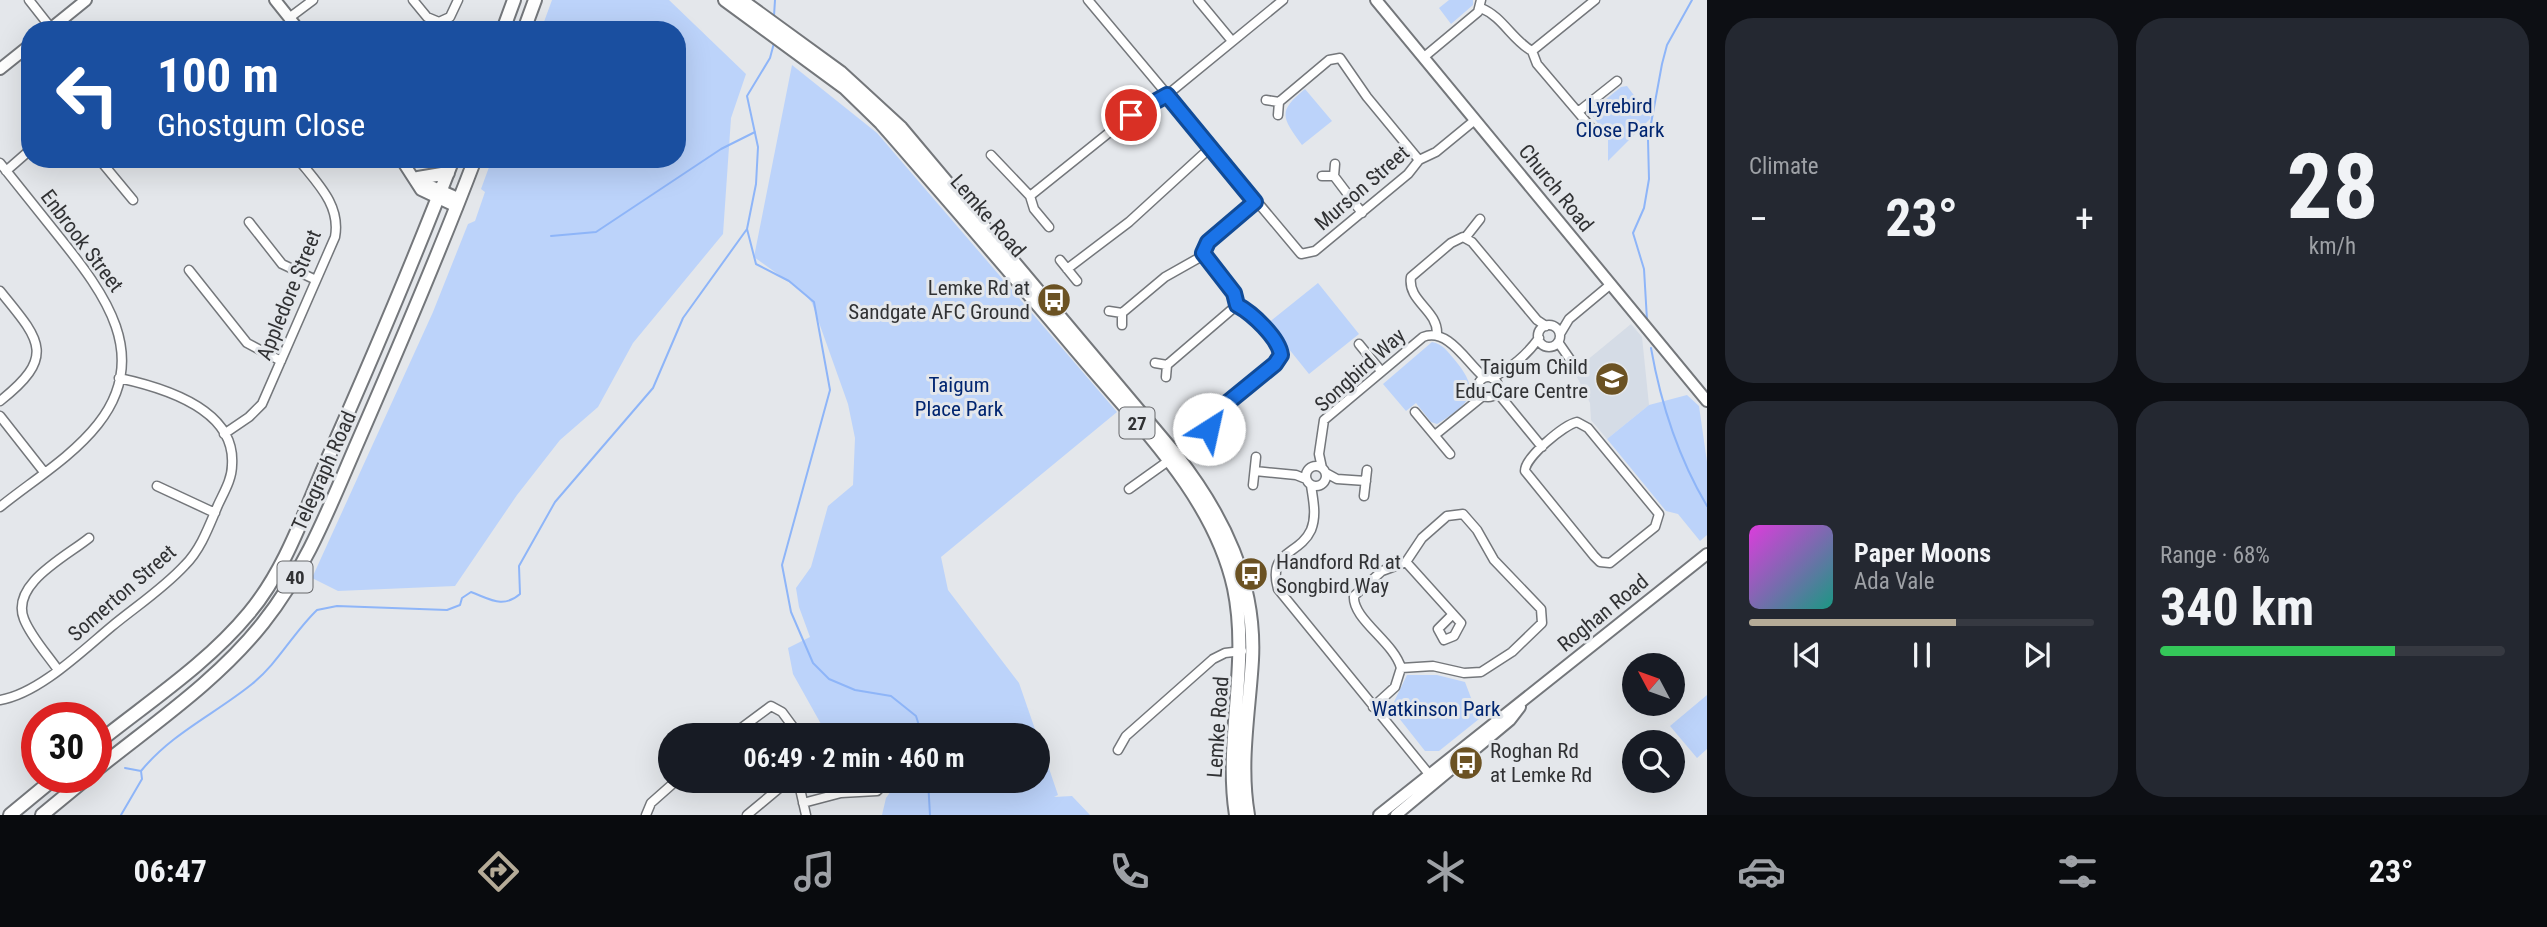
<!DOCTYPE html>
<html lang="en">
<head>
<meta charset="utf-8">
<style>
  body { margin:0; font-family:"Roboto Condensed",sans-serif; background:#242831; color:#f1f3f6; height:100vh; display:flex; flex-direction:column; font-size:26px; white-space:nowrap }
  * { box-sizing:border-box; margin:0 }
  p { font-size:23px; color:#9ea1a6 }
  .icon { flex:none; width:38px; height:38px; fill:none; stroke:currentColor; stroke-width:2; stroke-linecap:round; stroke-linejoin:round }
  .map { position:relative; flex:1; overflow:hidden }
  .panel { display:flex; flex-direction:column; gap:18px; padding:18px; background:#0d0f14; width:840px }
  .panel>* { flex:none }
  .hud { position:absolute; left:21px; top:21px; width:665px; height:147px; border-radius:28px; box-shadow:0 7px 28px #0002; background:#1a4fa0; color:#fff; overflow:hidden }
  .needle { width:46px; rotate:311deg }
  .tools { position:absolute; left:1622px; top:653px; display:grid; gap:14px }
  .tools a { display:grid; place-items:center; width:63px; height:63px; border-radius:50%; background:#171b24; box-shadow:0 7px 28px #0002; font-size:35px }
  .speed { position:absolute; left:21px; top:702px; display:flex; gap:14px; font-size:35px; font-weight:700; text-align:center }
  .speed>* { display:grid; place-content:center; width:91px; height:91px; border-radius:50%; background:#171b24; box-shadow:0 7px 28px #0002; line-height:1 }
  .speed .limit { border:10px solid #d22; background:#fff; color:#111 }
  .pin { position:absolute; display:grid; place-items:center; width:60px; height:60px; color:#fff; margin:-30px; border:4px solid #fff; border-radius:50%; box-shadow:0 2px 7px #0007 }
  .me { position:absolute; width:77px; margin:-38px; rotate:35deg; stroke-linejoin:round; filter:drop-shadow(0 0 5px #0008) }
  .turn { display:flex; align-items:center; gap:24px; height:147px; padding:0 21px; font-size:32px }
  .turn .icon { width:91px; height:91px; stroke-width:2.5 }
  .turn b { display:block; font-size:49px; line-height:60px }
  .big { font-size:52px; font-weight:700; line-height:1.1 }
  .panel .tile { flex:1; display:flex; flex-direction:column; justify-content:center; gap:10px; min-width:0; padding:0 24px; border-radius:28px; background:#242831 }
  .panel .dial { align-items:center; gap:0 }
  .dial b { font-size:91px; line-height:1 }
  .song { display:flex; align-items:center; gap:21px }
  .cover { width:84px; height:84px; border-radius:10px; background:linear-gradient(135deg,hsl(300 70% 55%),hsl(170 70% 35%)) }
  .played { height:7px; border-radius:4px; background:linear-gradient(90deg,#b5ab97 60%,#363941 60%) }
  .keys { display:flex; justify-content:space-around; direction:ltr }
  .heat { display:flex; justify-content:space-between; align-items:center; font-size:38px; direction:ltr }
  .charge { height:10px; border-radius:5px; background:linear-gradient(90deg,#34c759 68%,#363941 0) }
  .panel .tiles { flex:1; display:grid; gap:18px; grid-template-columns:repeat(2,1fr) }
  .trip { position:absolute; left:658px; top:723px; width:392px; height:70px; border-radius:35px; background:#171b24; box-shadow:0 7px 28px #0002; font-weight:700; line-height:70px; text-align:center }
  .menu { display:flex; height:112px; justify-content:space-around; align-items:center; background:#090b0e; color:#9ea1a6 }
  .menu .icon { width:49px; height:49px }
  .menu .current { color:#b5ab97 }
  .menu b { font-size:32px; color:#f1f3f6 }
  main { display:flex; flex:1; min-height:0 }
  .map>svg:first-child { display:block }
  .built { fill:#d5dce6 }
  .green { fill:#bcd3fa }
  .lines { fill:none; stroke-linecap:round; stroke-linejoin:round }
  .stream { stroke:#8eb5f8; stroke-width:2 }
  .street-casing { stroke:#74777b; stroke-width:11 }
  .secondary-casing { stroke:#74777b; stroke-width:14 }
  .primary-casing { stroke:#74777b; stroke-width:16 }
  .street { stroke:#fff; stroke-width:8 }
  .secondary { stroke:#fff; stroke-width:10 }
  .primary { stroke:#fff; stroke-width:12 }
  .route-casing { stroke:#114b97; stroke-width:18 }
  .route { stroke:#1a73e8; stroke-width:12 }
  .labels { text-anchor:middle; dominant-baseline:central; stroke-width:6; stroke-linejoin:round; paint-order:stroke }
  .shield { fill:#e4e7eb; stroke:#67686b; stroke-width:2 }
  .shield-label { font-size:19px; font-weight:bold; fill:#313234 }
  .park-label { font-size:21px; fill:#002570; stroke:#e4e7eb }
  .street-label { font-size:21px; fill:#313234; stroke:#e4e7eb }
  .poi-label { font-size:21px; fill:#313234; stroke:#e4e7eb; text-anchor:end }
</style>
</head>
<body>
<main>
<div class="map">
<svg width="1707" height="815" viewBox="0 0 1707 815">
  <rect width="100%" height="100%" fill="#e4e7eb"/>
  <path class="built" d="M1631,324L1642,337L1649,405L1607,439L1591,420L1590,403L1574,371Z"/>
  <path class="green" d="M552,0H669L746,74L731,118L723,234L633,343L598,407L560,440L517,495L455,586L338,591L312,578L433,312L468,224L475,221L485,192L481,189L492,159H677V30H541Z
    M1449,0H1473V5L1451,24L1439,8Z
    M792,65L877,133L1117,412L941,557L948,590L1019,683L1037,735H868L850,727L821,724L793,674L788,648L810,637L799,607L796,588L811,567L828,506L853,485L855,438L848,404L812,303L803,292L754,257Z
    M1627,86L1651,118L1608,161V138L1590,112L1621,87Z
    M1305,89L1332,121L1302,145C1282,117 1277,112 1305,89Z
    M1318,283L1359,334L1309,374L1268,323Z
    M1432,342C1443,344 1447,351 1454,359C1482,392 1471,403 1437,424L1431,422L1416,403L1406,411L1383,384Z
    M1687,395L1699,406L1707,462V535L1700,541L1678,514L1666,511L1607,439L1649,405Z
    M1407,675H1437L1465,682L1479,719L1439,751H1425L1391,708Z
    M1707,695V749L1697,758L1670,726Z
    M1038,736L1058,795L1054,797L1072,796L1090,815H882L886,798L898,781L1038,780Z"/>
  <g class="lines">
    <path class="stream" d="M774,16L775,0
      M774,43L770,58L747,96L758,147L756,184L747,229L756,264L789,281L814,302L830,390L782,565L791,612L813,663L829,679L855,690L891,696L916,716L922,735
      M551,236L596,232L721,149L755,132
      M1647,320L1644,269L1633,233L1644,208L1649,179L1648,140L1662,64L1667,45L1692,0
      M1651,348C1661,405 1678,457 1707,506
      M125,768L141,771
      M928,780L930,815
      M121,815L142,779L141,771C172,733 215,714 252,684C278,663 293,633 317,610L337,606L447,610L460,605L462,598L471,592C490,599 503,609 520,594L519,566L555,502L653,388L683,318L747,229"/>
    <g class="street-casing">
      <path id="street" d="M29,0L51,28
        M413,0L427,17L439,22L450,17L458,0
        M1088,0L1301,254L1315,251L1408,174L1419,160L1436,152L1475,120
        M1198,0L1232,41
        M1481,8C1503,17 1512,40 1532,51L1595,0
        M289,18L313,0
        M1532,51L1537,64L1594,131
        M1424,57L1478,12L1481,0
        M1266,100L1279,102L1278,115
        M1279,102L1329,60L1340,58L1367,97L1419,160
        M1578,112L1617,81
        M991,155L1030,196
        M99,159L133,200
        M0,163C20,188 40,213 60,238C104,293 152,356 98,424C72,457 32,481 0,507
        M6,171L30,150
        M1322,176H1334L1335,164
        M1334,176L1362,213
        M249,222L282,264L316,280
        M1049,227L1034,209L1030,196L1131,115L1167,95L1283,0
        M1465,238L1480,219
        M1060,260L1077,281
        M1067,269L1129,222L1210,148
        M189,270L247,343L281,361
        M0,291C40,340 57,356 0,401
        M1109,311L1122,313V325
        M1122,313L1165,277L1204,255
        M1538 336a11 11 0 1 1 22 0a11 11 0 1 1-22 0Z
        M1437,334C1438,310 1407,301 1411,277L1451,243L1463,237L1472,242L1537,320L1546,326
        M1560,334L1569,319L1611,284
        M1558,342L1576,368
        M1359,344L1381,371
        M1155,363L1167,365L1166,377
        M1167,365L1237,305C1238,283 1206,272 1203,250L1207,242L1255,202
        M1478 387a10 10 0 1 1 20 0a10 10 0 1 1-20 0Z
        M1492,378C1512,367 1526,356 1539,338
        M1497,392L1542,447
        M1415,412L1450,454
        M1197,415L1210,417L1209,429
        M0,416L44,472
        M1210,417L1275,364L1281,355C1279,337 1252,313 1237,305
        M1577,422L1588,428L1659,514L1655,527L1610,563L1600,562L1594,556L1525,471C1525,457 1564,425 1577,422Z
        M224,434L249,417L262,404L335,237C341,205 317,183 298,159
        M1435,435L1483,396
        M1306 476a10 10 0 1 1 20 0a10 10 0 1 1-20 0Z
        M1322,468L1319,454L1324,420L1423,337C1448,327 1467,363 1484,377
        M1255,471L1296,475L1306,479
        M1326,473L1337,479L1366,481
        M1253,485L1256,457
        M1311,485C1313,500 1317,515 1311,530C1299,556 1267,550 1278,589L1433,779
        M157,486L215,513
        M1129,489L1171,459
        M1364,496L1367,470
        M1406,562L1461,623L1454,636L1444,640L1438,629L1453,614
        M58,670C47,654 31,637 24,619C10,584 67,556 89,538
        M0,700C38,694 81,652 111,627C135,607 163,589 185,565C201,549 209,526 218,505C224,492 232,479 232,465C236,408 161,387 119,378
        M1373,707L1395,687L1401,668C1394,642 1352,619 1354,596L1382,571L1406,562L1422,538L1447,516L1463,514L1477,530L1494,560L1541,609L1542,623L1512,652L1481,672L1464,673L1433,666L1401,668
        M732,735L771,706L782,712L799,735
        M1118,750L1126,736L1213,659L1225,653L1242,651
        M798,780L806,815
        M803,803L841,793L877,791L888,780
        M646,815L651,803L677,780
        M747,815L783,785L798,783"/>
    </g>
    <g class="secondary-casing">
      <path id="secondary" d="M275,0L299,30
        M1376,0L1707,401
        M49,30L86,0
        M0,69L30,45
        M401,159L421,190L457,207
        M422,182L460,199
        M1379,815L1707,554
        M1396,815L1510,720L1520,707"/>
    </g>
    <g class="primary-casing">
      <path id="primary" d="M725,0L845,88L881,123C948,200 1016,278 1081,356C1140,426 1214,497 1234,588C1250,664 1224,739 1236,815
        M741,0L840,72L901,128L1176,455C1223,515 1256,582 1252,660C1249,712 1239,763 1248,815
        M503,30L514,0
        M524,30L535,0
        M418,178L448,173
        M96,744C147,703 207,664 249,613C286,569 305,510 328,458C372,359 414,260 453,159
        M96,770C153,724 217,681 263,623C307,568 331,503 359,439C399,347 439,254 475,159
        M10,815L56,777
        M42,815L88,777"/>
    </g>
    <use href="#street" class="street"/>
    <use href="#secondary" class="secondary"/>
    <use href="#primary" class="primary"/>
  </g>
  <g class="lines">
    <g class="route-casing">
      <path id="route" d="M1131,115L1167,95L1255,202L1208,242L1203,253L1234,293L1237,305C1252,313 1279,338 1281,355L1275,364L1210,417L1209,429"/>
    </g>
    <use href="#route" class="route"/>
  </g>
  <defs>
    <g id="bus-disc" transform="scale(1.75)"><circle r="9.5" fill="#6b5223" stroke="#e4e7eb"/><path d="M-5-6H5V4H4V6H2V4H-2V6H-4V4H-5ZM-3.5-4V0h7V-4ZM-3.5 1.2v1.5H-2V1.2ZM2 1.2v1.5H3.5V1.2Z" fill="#fff"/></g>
    <g id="school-disc" transform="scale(1.75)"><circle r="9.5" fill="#6b5223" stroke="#e4e7eb"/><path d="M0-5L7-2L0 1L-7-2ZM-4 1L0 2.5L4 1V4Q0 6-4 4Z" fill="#fff"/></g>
  </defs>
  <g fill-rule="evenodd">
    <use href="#bus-disc" x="1054" y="300"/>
    <use href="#school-disc" x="1612" y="379"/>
    <use href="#bus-disc" x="1251" y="574"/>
    <use href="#bus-disc" x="1466" y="763"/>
  </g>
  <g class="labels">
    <g class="shield">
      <rect x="1119.5" y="407.5" width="35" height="31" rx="5"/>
      <rect x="277.5" y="561.5" width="35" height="31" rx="5"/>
    </g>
    <g class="shield-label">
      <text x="1137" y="423">27</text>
      <text x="295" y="577">40</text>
    </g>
    <g class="park-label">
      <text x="1620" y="106">Lyrebird<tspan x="1620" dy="24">Close Park</tspan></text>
      <text x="959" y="385">Taigum<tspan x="959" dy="24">Place Park</tspan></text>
      <text x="1436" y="709">Watkinson Park</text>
    </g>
    <g class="street-label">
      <text transform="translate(1362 188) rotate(-41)">Murson Street</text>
      <text transform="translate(1556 188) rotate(51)">Church Road</text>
      <text transform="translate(988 216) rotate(49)">Lemke Road</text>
      <text transform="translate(82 241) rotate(53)">Enbrook Street</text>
      <text transform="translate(289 295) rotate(-68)">Appledore Street</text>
      <text transform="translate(1360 370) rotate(-42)">Songbird Way</text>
      <text transform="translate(324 471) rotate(-66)">Telegraph Road</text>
      <text transform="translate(122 593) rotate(-41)">Somerton Street</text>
      <text transform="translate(1603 613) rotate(-39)">Roghan Road</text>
      <text transform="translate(1218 727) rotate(-86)">Lemke Road</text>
    </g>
    <g class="poi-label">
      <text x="1030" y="288">Lemke Rd at<tspan x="1030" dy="24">Sandgate AFC Ground</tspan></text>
      <text x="1588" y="367">Taigum Child<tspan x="1588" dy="24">Edu-Care Centre</tspan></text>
      <text x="1276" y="562" text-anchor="start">Handford Rd at<tspan x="1276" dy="24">Songbird Way</tspan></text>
      <text x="1490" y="751" text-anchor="start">Roghan Rd<tspan x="1490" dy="24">at Lemke Rd</tspan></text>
    </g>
  </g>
</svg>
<div class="tools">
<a><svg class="needle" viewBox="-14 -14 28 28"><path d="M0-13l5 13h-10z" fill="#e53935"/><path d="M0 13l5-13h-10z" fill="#9ea1a6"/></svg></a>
<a><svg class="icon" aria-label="search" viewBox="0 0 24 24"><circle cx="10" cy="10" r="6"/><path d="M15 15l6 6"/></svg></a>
</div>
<div class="speed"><div class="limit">30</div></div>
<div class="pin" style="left:1131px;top:115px;background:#d93025"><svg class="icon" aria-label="arrive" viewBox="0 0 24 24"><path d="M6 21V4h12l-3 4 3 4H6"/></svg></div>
<svg class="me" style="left:1209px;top:429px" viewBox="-20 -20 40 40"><circle r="19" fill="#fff"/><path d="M0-13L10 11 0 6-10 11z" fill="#1a73e8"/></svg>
<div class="trip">06:49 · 2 min · 460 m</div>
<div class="hud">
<div class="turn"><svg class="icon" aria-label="left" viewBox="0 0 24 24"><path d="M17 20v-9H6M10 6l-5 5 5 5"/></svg><div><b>100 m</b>Ghostgum Close</div></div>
</div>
</div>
<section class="panel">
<div class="tiles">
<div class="tile"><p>Climate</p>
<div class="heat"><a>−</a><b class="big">23°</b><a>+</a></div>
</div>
<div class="tile dial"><b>28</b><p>km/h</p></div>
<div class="tile">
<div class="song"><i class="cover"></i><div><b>Paper Moons</b><p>Ada Vale</p></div></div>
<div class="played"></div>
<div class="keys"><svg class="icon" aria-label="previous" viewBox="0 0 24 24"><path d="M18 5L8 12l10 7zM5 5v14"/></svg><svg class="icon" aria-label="pause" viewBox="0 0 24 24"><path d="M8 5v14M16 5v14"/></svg><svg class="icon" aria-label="next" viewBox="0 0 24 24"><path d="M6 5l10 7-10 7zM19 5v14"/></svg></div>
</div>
<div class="tile"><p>Range · 68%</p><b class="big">340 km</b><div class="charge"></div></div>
</div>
</section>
</main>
<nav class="menu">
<b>06:47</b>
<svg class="icon current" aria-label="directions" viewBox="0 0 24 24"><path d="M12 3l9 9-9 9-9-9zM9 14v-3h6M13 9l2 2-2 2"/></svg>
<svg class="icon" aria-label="music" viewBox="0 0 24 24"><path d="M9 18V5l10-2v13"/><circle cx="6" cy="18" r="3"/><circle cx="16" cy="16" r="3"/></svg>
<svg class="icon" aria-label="phone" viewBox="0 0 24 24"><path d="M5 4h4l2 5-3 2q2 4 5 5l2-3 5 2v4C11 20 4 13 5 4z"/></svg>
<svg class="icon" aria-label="climate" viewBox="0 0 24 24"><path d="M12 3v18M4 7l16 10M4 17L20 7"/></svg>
<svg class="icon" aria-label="car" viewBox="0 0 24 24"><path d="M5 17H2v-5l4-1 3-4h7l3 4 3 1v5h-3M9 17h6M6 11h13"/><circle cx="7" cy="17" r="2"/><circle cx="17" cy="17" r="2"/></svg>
<svg class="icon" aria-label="filters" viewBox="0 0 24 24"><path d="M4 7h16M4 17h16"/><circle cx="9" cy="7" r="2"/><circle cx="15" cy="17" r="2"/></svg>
<b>23°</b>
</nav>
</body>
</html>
